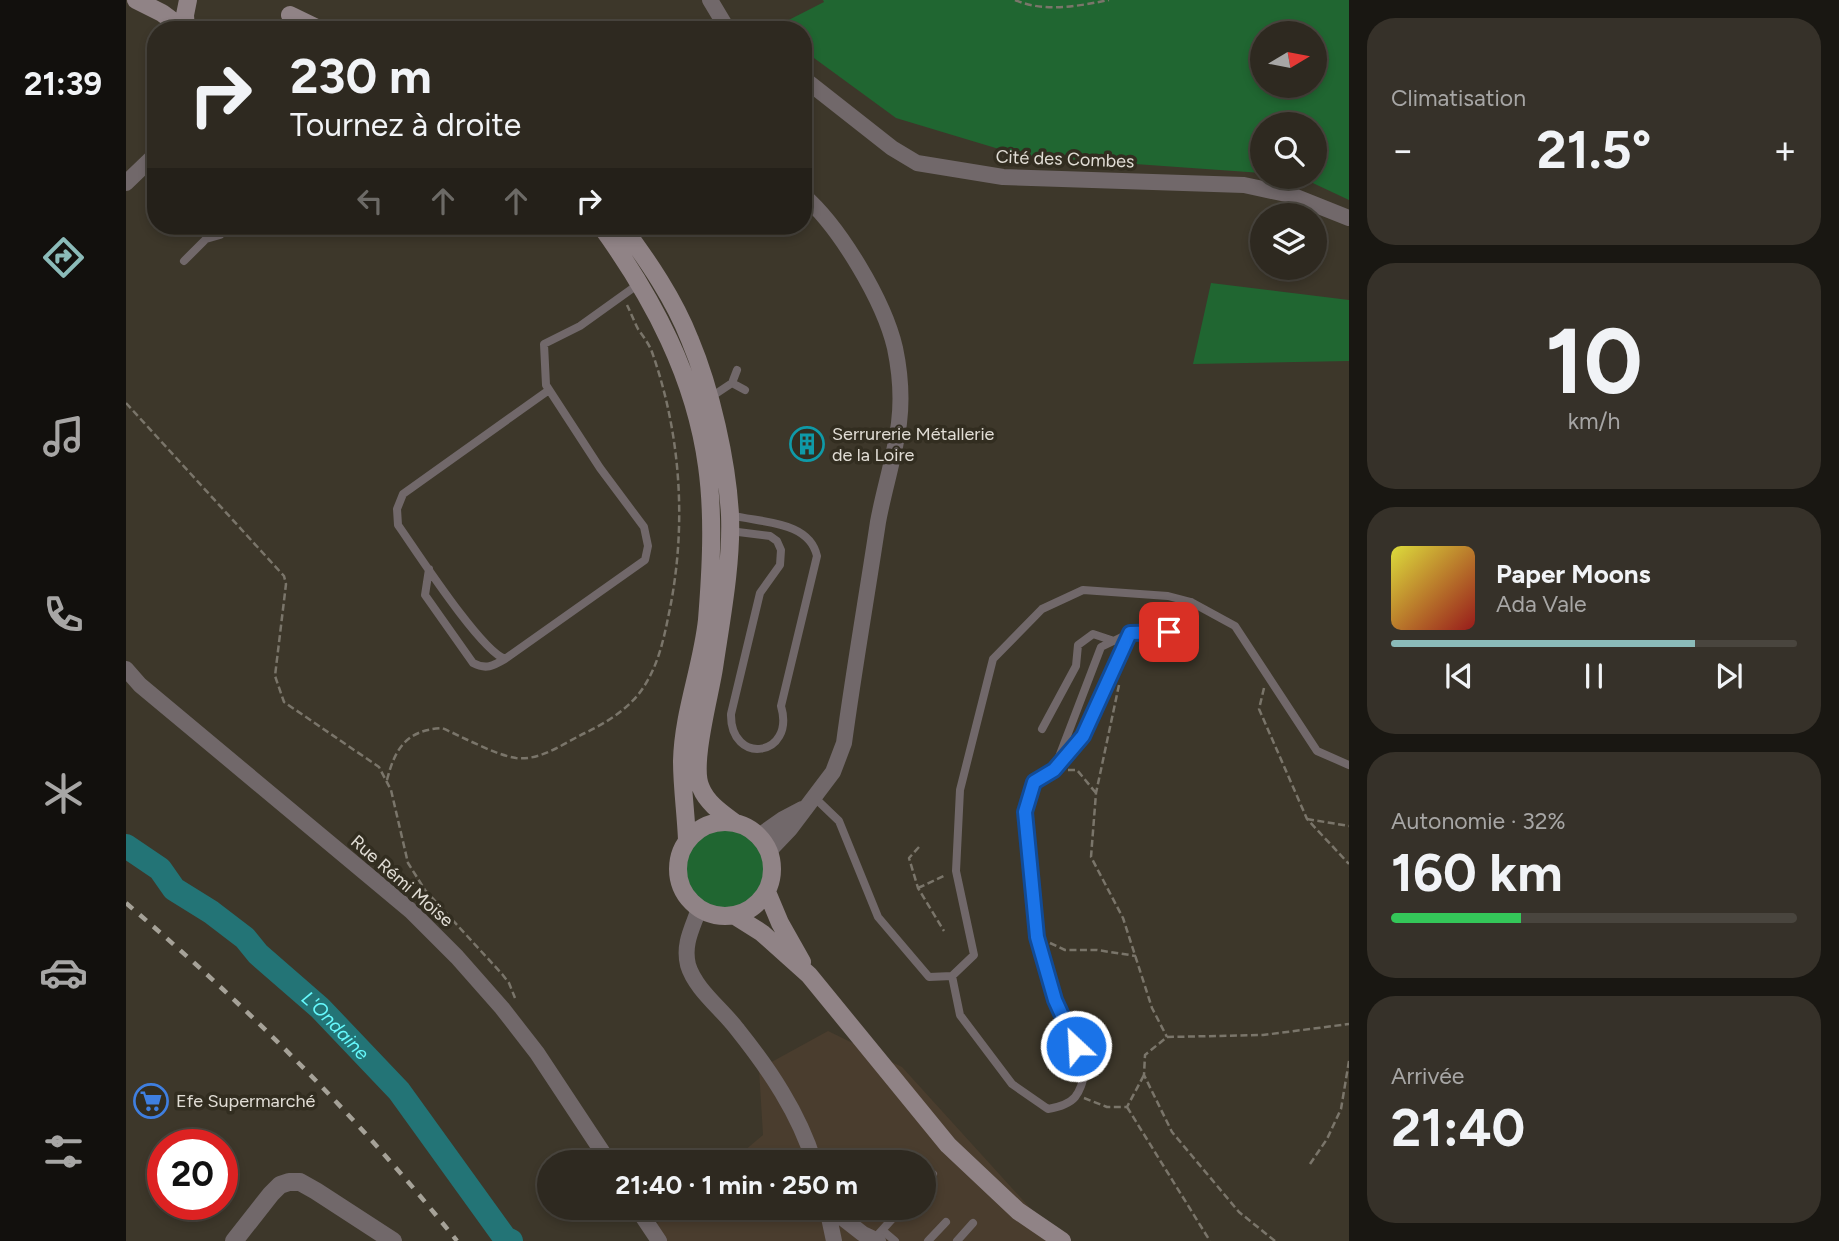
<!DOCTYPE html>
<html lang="fr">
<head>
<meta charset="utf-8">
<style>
  body { margin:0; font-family:Figtree,sans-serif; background:#363129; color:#f1f3f6; height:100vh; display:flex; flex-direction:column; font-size:26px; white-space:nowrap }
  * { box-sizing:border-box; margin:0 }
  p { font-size:23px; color:#a7a6a5 }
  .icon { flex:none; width:38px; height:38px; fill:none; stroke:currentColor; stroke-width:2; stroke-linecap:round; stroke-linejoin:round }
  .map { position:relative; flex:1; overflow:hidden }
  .side { display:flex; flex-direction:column; gap:18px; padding:18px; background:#191712; width:490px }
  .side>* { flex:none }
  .hud { position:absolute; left:21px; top:21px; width:665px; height:214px; border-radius:28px; box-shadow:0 4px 10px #0003,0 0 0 2px #49453e; background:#2e2920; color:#f1f3f6; overflow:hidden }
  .needle { width:46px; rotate:80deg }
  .buttons { position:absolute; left:1124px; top:21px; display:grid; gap:14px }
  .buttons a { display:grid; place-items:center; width:77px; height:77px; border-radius:50%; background:#2e2920; box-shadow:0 4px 10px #0003,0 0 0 2px #49453e; font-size:35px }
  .speed { position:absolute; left:21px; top:1129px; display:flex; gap:14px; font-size:35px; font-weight:700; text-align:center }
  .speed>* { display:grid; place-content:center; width:91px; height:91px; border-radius:50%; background:#2e2920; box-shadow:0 4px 10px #0003,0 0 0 2px #49453e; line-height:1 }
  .speed .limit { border:10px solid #d22; background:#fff; color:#111 }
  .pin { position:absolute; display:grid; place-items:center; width:60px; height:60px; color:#fff; margin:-30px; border-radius:14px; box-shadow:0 4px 10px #0006 }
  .me { position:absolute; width:77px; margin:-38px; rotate:335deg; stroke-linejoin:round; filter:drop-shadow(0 0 5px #0008) }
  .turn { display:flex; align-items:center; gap:24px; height:147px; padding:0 28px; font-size:32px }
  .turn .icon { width:91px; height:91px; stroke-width:2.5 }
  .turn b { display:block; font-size:49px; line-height:60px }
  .lanes { display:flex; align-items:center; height:66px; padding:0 28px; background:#0003; justify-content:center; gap:35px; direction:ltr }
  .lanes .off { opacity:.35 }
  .big { font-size:52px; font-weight:700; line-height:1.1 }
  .side .card { flex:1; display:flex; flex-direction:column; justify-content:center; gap:10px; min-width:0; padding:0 24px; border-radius:28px; background:#363129 }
  .side .dial { align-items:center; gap:0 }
  .dial b { font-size:91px; line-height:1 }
  .song { display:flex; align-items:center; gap:21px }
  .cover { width:84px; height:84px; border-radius:10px; background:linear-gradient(135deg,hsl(60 70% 55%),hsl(0 70% 35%)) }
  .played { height:7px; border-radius:4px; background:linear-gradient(90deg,#8bbbb9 75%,#49453e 75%) }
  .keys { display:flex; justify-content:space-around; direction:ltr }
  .heat { display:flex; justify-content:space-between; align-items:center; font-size:38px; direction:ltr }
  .charge { height:10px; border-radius:5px; background:linear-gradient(90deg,#34c759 32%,#49453e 0) }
  .trip { position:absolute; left:411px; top:1150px; width:399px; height:70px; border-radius:35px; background:#2e2920; box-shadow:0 4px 10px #0003,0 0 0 2px #49453e; font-weight:700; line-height:70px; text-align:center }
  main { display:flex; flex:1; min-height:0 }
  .tabs { display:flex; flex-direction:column; width:126px; justify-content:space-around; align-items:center; background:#12100d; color:#a7a6a5 }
  .tabs .icon { width:49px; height:49px }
  .tabs .active { color:#8bbbb9 }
  .tabs b { font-size:32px; color:#f1f3f6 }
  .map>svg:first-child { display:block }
  .industrial { fill:#4a3d2e }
  .green { fill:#206631; fill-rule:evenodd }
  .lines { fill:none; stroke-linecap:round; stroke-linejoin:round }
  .river { stroke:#237476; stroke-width:24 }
  .path { stroke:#7a756a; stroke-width:2.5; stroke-dasharray:7 3.5; stroke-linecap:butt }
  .service { stroke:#71686a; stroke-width:8 }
  .minor { stroke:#71686a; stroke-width:16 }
  .tertiary { stroke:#71686a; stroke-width:18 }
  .secondary { stroke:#908386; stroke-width:18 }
  .rail { stroke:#a6a298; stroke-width:4.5; stroke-dasharray:9 9; stroke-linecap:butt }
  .route-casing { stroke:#114b97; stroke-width:18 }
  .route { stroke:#1a73e8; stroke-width:12 }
  .labels { text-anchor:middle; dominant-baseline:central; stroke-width:7; stroke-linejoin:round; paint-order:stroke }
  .street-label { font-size:18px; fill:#e1ddd5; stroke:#322d20 }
  .poi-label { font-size:18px; fill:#e1ddd5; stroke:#322d20; text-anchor:start }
  .water-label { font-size:19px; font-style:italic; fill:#66f9fd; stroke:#322d20 }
</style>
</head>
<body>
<main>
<nav class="tabs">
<b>21:39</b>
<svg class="icon active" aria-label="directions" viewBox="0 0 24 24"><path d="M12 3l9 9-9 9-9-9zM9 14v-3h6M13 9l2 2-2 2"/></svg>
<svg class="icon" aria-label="music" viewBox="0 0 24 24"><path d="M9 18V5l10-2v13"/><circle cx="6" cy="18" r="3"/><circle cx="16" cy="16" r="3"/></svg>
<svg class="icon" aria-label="phone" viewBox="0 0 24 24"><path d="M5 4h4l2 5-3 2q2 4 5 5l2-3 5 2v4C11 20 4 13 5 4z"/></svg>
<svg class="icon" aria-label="climate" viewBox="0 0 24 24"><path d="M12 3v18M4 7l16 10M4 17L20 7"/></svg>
<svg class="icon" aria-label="car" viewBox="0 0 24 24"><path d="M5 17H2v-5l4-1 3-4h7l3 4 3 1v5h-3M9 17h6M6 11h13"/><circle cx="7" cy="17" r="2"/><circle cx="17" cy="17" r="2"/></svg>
<svg class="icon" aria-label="filters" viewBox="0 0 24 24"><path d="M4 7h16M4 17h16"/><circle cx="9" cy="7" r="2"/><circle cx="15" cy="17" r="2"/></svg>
</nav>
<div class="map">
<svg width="1223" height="1241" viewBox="0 0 1223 1241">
  <rect width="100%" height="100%" fill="#3d372a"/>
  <path class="industrial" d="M702,1031L776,1067L934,1241H524L519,1233L550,1208H798V1162H605L637,1135L633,1069Z"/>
  <path class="green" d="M697,0H1223V200L1174,177H1188V124H1136V173L896,156L770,118L677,50V30H650L647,28L698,2ZM1136,33H1188V86H1136Z
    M1085,283L1223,300V361L1067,364Z
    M558 869a41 41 0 1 1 82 0a41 41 0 1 1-82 0Z"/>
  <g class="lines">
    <path class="river" id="s1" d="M0,846L34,869L48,889L85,912L119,938L132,954L194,1008L273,1091L379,1238L385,1241"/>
    <path class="path" d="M889,0C919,13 952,6 983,0
      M0,403L158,576L160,584L149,676L158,702L253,767L265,790L282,863L299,890L376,974L383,983L389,998
      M993,685L970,793L965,857L997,918L1026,1008L1041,1037
      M1138,688L1133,709L1181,819L1223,864
      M942,770H951L970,793
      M261,780C269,748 281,730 316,728C337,737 369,755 390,758C415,761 438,743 459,733C480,723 504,708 517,688C531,667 537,643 542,618C561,531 556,437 526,352C523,344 517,336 512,329C508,321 505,313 501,305
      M1181,819L1223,826
      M793,847L783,858L792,888L818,931
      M792,888L820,875
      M924,943L939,950H971L1010,956
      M958,1098L981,1107H1001L1018,1075
      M1001,1107L1084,1241
      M1184,1164L1201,1139L1215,1109L1223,1061
      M1149,1241L1113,1212L1046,1132L1018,1075L1019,1055L1041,1037L1137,1035L1223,1024"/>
    <path class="service" d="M137,231L173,226
      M58,261L80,239L94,235
      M606,383L619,390
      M423,390L277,494L271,509L272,525C291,552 354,650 379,659L519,560L522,546L518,527L474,468L420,385L418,344L454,326L514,283
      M585,397L606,383L611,370
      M604,531L644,536L651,541L655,550L654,565L634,593L605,714C604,766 670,757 655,706L691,556C683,520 634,523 605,515
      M303,569L299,595L347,663C360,670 367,666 379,659
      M916,729L950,666L952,645L967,634L988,641
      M932,765L957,736L1004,633
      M689,798L713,821L752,917L803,977L826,976L848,955L830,871L834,790L867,659L916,609L957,590L1042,596L1065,602L1109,626L1191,751L1223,765
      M826,976L834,1015L886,1084L922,1109C951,1104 953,1095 960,1069L928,1001L911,937L899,812L908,782L928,770L975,647L1004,633L1043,632L1066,622L1065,602
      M798,1184L807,1174
      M756,1230L769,1241
      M749,1238L776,1208
      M802,1241L820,1222
      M831,1241L847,1223"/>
    <path class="minor" d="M584,0L602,30
      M677,78L766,148L791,163L877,177L1118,185L1165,195L1223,218
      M0,183L30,154
      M0,669L14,685L285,911L331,957L376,1008L411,1053L483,1162
      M633,836L657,819L676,809
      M643,851L664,829L707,772L718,743C728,669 741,595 752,522C758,489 769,456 773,423C776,399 774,372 769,348C758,301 714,227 677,195
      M573,909C566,929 557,944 562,965C569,989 596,1009 611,1029C643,1069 673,1113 688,1162
      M511,1208L533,1241
      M701,1208L708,1241
      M702,1215L714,1216L737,1234L752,1241"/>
    <path class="tertiary" d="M108,1241L145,1194L154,1185L163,1182H174L190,1191L267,1241"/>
    <path class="secondary" d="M10,0L36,13L59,30
      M164,15L195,30
      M60,30L59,15L62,0
      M475,226C527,298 569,377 581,466C588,516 585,570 581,620C576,667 557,713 556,761C556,787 560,814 561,840
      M496,226C522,261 548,299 564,340C585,390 601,461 604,515C606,564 595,620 588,668C584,695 564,766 575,788C581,803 596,813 608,822
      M552 869a47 47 0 1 1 94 0a47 47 0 1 1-94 0Z
      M641,892L654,923L676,962
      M609,916L636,933L683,975L822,1145L892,1211L936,1241"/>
    <path class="rail" d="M0,903C121,1006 232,1117 331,1241"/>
  </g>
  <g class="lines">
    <g class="route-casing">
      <path id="route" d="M950,1046L929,1000L911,937L899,812L908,782L928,770L957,736L1004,633L1043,632"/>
    </g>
    <use href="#route" class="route"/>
  </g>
  <defs>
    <g id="building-ring" transform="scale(1.75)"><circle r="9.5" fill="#322d20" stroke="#0f9aa8" stroke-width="1.5"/><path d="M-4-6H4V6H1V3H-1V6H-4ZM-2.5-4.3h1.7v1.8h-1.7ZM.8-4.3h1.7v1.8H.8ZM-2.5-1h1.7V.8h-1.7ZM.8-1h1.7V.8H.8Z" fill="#0f9aa8"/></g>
    <g id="supermarket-ring" transform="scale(1.75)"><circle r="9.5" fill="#322d20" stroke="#3f7fe0" stroke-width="1.5"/><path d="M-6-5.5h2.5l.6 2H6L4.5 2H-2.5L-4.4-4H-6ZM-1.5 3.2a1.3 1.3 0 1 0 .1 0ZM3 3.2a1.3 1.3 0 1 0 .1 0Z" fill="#3f7fe0"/></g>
  </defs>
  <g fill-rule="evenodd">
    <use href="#building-ring" x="681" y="444"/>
    <use href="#supermarket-ring" x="25" y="1101"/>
  </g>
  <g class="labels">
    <g class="street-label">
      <text transform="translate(939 159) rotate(2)">Cité des Combes</text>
      <text transform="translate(276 881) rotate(41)">Rue Rémi Moïse</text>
    </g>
    <g class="poi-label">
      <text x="706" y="434">Serrurerie Métallerie<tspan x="706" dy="21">de la Loire</tspan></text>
      <text x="50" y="1101">Efe Supermarché</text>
    </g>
    <g class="water-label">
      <text stroke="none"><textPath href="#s1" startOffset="278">L'Ondaine</textPath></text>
    </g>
  </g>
</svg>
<div class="buttons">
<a><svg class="needle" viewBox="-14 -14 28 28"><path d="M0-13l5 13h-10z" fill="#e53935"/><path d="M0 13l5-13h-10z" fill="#a7a6a5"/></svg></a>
<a><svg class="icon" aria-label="search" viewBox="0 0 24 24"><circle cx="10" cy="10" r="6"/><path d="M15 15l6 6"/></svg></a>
<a><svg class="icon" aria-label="layers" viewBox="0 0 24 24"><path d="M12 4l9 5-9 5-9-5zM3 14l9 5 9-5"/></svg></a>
</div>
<div class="speed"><div class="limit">20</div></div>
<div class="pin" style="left:1043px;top:632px;background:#d93025"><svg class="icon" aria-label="arrive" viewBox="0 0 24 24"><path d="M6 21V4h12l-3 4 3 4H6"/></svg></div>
<svg class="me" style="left:950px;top:1046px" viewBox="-20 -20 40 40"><circle r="17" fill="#1a73e8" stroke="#fff" stroke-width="3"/><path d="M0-11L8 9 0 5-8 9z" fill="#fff"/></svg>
<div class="trip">21:40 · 1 min · 250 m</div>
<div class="hud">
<div class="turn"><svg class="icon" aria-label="right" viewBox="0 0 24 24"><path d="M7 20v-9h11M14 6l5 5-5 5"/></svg><div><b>230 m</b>Tournez à droite</div></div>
<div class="lanes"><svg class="icon off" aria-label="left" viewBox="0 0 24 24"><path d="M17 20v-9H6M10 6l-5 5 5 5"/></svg><svg class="icon off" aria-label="ahead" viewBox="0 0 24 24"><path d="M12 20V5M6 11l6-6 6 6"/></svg><svg class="icon off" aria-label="ahead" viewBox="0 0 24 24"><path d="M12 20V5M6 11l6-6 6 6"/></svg><svg class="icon" aria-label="right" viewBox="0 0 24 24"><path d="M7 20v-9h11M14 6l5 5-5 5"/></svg></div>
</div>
</div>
<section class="side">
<div class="card"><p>Climatisation</p>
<div class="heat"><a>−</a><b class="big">21.5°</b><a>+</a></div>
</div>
<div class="card dial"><b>10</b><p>km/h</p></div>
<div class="card">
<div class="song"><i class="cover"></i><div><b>Paper Moons</b><p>Ada Vale</p></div></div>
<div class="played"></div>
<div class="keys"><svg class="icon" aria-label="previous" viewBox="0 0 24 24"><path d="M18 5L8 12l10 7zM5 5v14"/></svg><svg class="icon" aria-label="pause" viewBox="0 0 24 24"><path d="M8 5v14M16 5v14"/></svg><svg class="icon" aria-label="next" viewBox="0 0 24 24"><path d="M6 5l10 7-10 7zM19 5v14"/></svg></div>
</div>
<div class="card"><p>Autonomie · 32%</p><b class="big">160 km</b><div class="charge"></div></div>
<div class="card"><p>Arrivée</p><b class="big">21:40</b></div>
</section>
</main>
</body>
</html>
